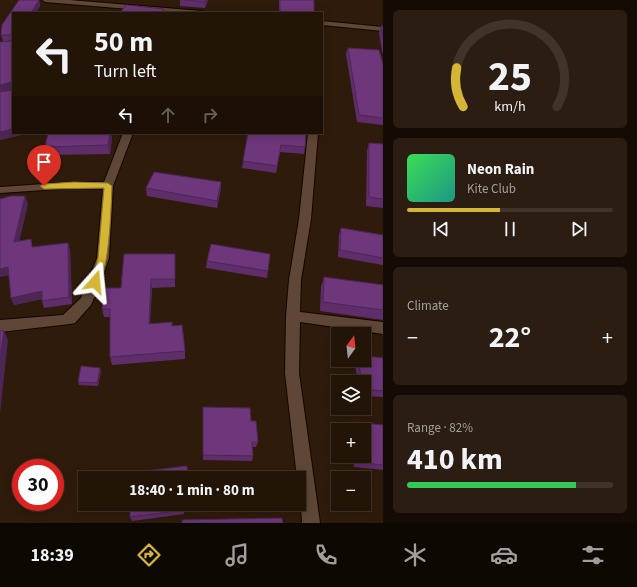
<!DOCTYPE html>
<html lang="en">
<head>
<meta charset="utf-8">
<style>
  body { margin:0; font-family:"Source Sans 3",sans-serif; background:#2b1d12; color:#f1f3f6; height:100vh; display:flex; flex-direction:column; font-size:15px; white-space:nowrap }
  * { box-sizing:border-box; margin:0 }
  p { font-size:13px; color:#a39e9c }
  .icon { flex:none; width:22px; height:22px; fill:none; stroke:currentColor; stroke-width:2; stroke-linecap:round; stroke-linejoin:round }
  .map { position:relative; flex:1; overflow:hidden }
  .side { display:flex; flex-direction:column; gap:10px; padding:10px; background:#130b04; width:254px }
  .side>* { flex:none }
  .hud { position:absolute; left:12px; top:12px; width:311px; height:122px; border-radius:0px; box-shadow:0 2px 10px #0003,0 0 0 1px #403329; background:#231408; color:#f1f3f6; overflow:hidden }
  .needle { width:26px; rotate:15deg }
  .tools { position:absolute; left:331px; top:327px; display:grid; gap:8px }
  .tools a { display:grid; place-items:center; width:40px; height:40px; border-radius:0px; background:#231408; box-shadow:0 2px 10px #0003,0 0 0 1px #403329; font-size:20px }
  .speed { position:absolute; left:12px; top:459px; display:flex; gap:8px; font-size:20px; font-weight:700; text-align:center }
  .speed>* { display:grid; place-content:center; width:52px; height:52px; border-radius:50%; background:#231408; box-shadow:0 2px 10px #0003,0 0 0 1px #403329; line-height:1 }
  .speed .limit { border:6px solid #d22; background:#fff; color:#111 }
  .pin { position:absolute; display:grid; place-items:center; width:34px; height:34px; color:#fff; margin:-41px -17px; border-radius:50% 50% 50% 0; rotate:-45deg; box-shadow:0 0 4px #0007 }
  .pin .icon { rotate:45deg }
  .me { position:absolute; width:44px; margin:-22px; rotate:18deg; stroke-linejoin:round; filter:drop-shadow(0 0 3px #0008) }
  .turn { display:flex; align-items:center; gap:14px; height:84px; padding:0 16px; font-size:18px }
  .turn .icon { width:52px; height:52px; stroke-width:2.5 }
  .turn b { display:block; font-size:28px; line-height:34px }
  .lanes { display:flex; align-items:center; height:38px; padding:0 16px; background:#0003; justify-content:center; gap:20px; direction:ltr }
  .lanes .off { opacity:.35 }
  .big { font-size:30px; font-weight:700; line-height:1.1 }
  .side .card { flex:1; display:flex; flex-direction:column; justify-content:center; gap:6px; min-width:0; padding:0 14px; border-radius:6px; background:#2b1d12 }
  .side .dial { align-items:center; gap:0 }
  .dial svg { height:104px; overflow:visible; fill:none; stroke:#403329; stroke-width:7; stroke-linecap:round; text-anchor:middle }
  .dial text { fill:#f1f3f6; stroke:none }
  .song { display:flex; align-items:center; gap:12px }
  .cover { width:48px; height:48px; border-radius:6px; background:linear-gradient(135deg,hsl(130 70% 55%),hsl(170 70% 35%)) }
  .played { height:4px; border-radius:2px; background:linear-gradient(90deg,#d5b535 45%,#403329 45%) }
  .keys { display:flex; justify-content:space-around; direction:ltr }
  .heat { display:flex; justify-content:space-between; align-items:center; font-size:22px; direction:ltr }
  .charge { height:6px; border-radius:3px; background:linear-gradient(90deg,#34c759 82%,#403329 0) }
  .trip { position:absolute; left:78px; top:471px; width:228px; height:40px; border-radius:0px; background:#231408; box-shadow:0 2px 10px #0003,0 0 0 1px #403329; font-weight:700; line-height:40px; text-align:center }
  .dock { display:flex; height:64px; justify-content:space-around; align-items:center; background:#0e0803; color:#a39e9c }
  .dock .icon { width:28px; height:28px }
  .dock .active { color:#d5b535 }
  .dock b { font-size:18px; color:#f1f3f6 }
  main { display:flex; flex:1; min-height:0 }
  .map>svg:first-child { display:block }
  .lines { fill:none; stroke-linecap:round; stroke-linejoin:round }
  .minor-casing { stroke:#160500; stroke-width:2 }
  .minor { fill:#5e4736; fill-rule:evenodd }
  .wall { fill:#5f2e6a }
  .shaded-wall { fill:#4d2656 }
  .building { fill:#6e367b; stroke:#4d2656 }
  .route { fill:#d5b535; stroke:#8a7622 }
</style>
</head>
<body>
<main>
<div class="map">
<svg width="383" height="523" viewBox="0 0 383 523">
  <rect width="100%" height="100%" fill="#2f1b0b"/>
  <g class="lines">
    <g class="minor-casing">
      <path id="minor" d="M42,0H69L202,11L205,13H177L45,2Z
        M322,21L383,27V31L322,25Z
        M123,133H133L113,186L109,258L101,282L91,305L75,323L70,324L0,332V320L63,315L81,298L97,258L103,189L74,188L0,193V187L74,182H104Z
        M308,133H318L311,219L301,280L300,312L383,322V334L300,322L299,373L320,523H302L299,478H297L285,373L286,316L289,280L299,219Z"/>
    </g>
    <use href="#minor" class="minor"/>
  </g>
  <path class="wall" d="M19,0H39L40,6L36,13H13V133H29L0,140V92L12,90V89L0,92V42L11,41H3L1,35L2,25Z
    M180,0H208L205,8L180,6Z
    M279,0H314V13H279Z
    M381,26H383V53L382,52L379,32Z
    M348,48L383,64V125L357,122L346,54Z
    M48,133H111L112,138L110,154L47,155L45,147Z
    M248,133L305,147L304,154L280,152L276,173L242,168Z
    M369,143L383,144V208L366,206L367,151Z
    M221,182V189L217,208L147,196L146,188Z
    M28,204L19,241L34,247L68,243L70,250L72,304L44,308L42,301V299L14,305L11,298L9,275Z
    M341,228L383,235V265L338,257L339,235Z
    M175,254V287L152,288L150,323L172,326L185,351V359L112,365L110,357V317H104L102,309Z
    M270,254L267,278L206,268L207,261Z
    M324,277L383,285V320L320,311L321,287Z
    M365,356L383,358V397L366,396L365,389H364V382H358L355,365L357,360H364Z
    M101,371L98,386L79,385L78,382Z
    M203,413L251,421L258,442L256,447H253V456L252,461L203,460Z
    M353,422L383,425V470L354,467L353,456H364V430H350V428Z
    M184,504V514L132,521L130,517Z"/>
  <path class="shaded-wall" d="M39,0L40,6L36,13H31Z
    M206,0H208L205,8V2Z
    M12,82L13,89L0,92V85Z
    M13,129V133H29L0,140V132Z
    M110,133H111L112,138L110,154L108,145Z
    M221,182V189L217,208V201Z
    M25,196L28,204L17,250L14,242Z
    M68,243L70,250L72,304L69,297Z
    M8,267L11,275L0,277V269Z
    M151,279L152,288L149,331V324Z
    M42,291L45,298L14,305L11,298Z
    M4,331L8,340L0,414V361Z
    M100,368L101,371L98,386L97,383Z"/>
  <path class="building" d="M19,0H39L31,13H13V129L0,132V92L12,90V82L0,85V42L11,41L12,35H1L2,25Z
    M184,0H206L205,2Z
    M280,0H314V13H280Z
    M126,5L164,9L162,13H120Z
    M381,26H383V39Z
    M348,48L379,50L383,64V118L359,115Z
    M48,133H110L108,145L45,147Z
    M248,133H306L305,147L281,145L277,166L243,161Z
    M369,143L383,144V199L369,197Z
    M154,172L221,182L217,201L146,188Z
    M11,196H25L14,242L31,239L32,247L68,243L69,297L42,301V291L11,298L8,267L0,269V199Z
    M341,228L383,235V258L340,250Z
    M211,244L270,254L268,271L207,261Z
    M124,254H175V279H151L149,324L172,322V326L182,325L185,351L110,357V309H102L105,288H121Z
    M324,277L383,285V310L323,302Z
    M0,331H4L0,361Z
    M365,356L383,358V391L370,390L369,383L362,382L358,360H365Z
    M81,366L100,368L97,383L78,382Z
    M203,407L250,408L251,421H256L258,442H252L253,456L203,455Z
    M353,422L383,425V465L357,462V456H364V430H354Z
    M187,466L188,478H129L128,473Z
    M130,504H184V510L130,517Z
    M282,518L283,523H182V520Z"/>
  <path class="route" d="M74,182L108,183L112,186C111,202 110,281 95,286L90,282L98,258L104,188L44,189L40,186L44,184Z"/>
</svg>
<div class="tools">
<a><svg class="needle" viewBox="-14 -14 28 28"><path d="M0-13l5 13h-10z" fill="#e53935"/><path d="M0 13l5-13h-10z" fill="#a39e9c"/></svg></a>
<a><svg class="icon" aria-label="layers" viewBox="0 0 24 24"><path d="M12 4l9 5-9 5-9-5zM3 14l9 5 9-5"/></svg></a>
<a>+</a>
<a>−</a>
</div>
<div class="speed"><div class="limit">30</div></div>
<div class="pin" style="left:44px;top:186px;background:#d93025"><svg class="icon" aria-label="arrive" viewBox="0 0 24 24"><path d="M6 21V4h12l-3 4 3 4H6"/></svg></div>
<svg class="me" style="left:95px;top:282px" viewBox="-20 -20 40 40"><path d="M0-17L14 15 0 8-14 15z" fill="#d5b535" stroke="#fff" stroke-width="4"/></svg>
<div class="trip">18:40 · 1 min · 80 m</div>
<div class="hud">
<div class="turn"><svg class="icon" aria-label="left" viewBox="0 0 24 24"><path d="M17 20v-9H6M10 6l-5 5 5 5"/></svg><div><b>50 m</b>Turn left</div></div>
<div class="lanes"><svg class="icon" aria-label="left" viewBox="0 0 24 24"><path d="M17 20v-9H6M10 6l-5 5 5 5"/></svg><svg class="icon off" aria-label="ahead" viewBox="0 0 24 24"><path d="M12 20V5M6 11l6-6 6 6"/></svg><svg class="icon off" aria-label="right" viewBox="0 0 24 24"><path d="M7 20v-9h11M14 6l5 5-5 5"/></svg></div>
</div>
</div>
<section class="side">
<div class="card dial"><svg viewBox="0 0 100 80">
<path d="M14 69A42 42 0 1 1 86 69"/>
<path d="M14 69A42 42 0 0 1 9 39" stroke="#d5b535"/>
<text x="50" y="56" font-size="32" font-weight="700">25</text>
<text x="50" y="72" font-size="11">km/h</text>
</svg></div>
<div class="card">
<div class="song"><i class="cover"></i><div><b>Neon Rain</b><p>Kite Club</p></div></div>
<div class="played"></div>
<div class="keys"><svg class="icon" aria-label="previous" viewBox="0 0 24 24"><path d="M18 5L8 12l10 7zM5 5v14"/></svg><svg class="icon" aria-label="pause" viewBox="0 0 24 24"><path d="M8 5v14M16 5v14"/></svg><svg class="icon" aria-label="next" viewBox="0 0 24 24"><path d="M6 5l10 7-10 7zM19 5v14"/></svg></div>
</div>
<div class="card"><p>Climate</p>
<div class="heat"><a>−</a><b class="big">22°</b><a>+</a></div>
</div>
<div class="card"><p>Range · 82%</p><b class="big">410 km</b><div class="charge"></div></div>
</section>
</main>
<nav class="dock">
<b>18:39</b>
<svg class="icon active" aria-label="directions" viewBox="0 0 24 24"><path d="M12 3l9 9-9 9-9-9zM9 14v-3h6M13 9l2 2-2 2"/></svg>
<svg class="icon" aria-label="music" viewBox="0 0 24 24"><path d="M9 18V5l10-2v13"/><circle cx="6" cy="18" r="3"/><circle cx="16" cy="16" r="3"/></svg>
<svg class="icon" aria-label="phone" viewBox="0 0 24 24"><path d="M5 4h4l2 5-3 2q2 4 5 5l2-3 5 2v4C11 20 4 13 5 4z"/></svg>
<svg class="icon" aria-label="climate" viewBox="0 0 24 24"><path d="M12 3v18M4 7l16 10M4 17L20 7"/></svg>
<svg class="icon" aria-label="car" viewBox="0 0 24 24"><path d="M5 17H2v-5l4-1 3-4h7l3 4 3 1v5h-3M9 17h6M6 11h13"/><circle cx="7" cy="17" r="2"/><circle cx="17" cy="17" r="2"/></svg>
<svg class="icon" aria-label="filters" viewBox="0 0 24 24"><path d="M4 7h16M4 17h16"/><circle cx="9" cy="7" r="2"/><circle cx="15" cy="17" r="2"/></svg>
</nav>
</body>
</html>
